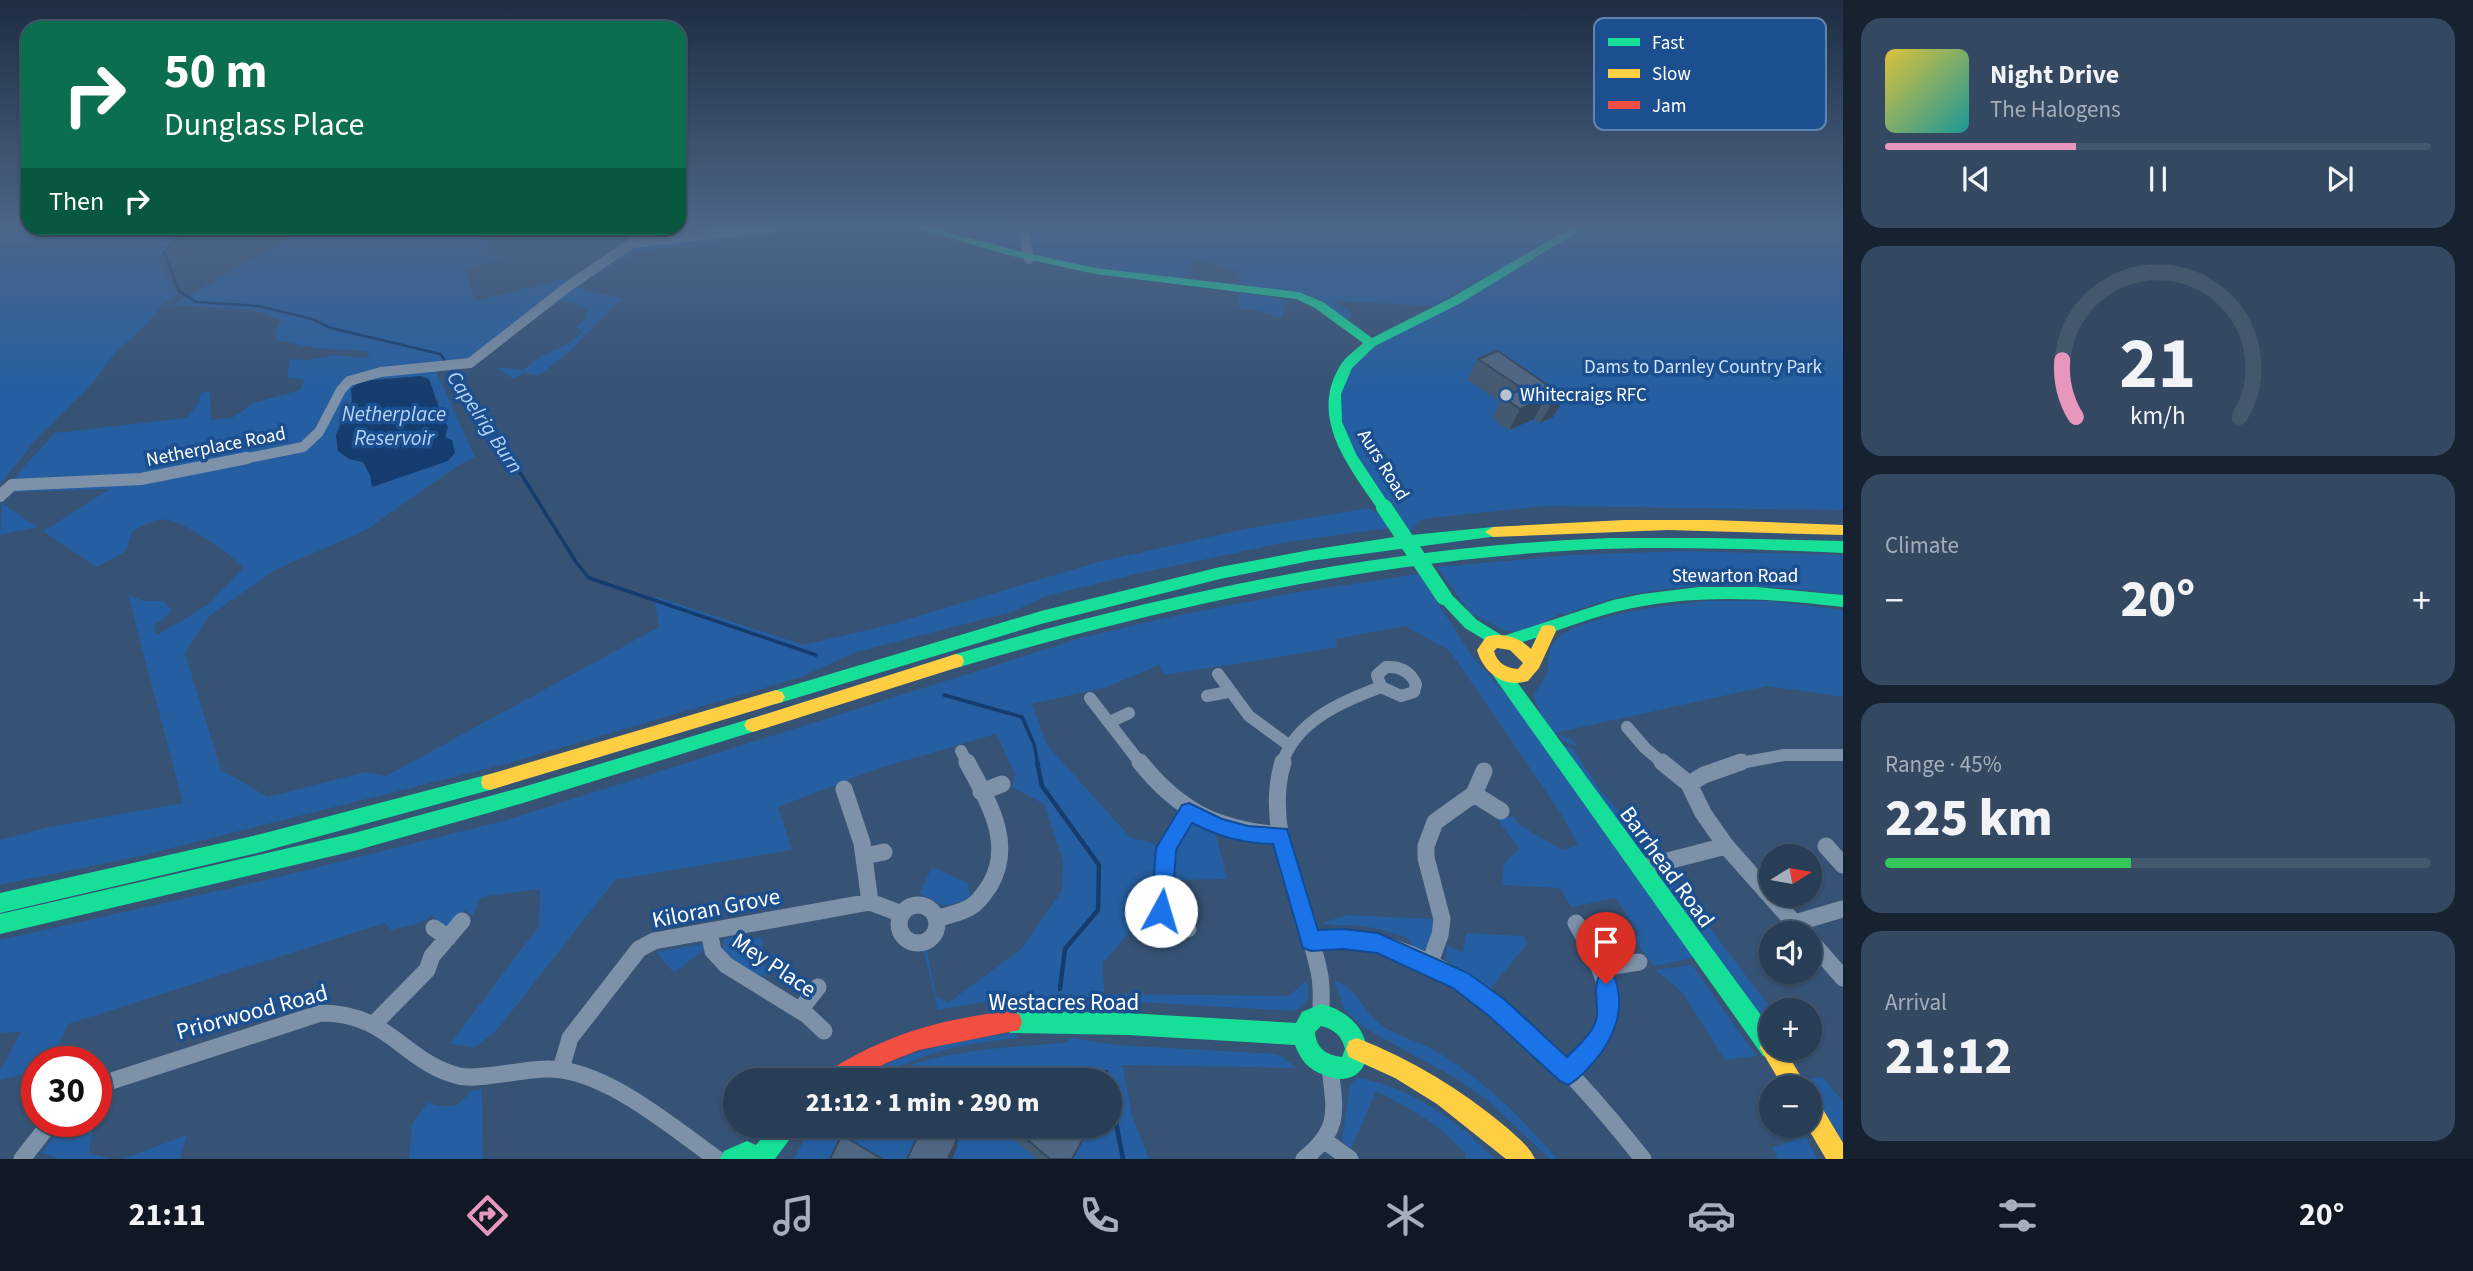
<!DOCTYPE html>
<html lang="en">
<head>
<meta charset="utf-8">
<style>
  body { margin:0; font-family:"Source Sans 3",sans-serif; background:#344961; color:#f1f3f6; height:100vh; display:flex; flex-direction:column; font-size:26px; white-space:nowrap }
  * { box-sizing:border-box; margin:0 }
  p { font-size:23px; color:#a5aeba }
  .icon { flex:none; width:38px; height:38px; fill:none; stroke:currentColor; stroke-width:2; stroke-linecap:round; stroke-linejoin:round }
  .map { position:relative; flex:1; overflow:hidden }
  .drawer { display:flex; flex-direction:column; gap:18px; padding:18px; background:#162230; width:630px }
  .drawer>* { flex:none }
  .banner { position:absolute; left:21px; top:21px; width:665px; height:214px; border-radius:21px; box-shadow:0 2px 5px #0004,0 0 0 2px #44576d; background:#0b6e4f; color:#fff; overflow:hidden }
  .needle { width:46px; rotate:79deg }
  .buttons { position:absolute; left:1759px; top:844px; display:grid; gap:14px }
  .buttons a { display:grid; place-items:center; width:63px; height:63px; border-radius:50%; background:#283e57; box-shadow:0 2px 5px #0004,0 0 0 2px #44576d; font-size:35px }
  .speed { position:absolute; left:21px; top:1046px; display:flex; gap:14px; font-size:35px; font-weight:700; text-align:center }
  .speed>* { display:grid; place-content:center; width:91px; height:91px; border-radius:50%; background:#283e57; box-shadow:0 2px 5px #0004,0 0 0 2px #44576d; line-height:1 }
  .speed .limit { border:10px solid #d22; background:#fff; color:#111 }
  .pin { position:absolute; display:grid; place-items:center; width:60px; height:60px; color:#fff; margin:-72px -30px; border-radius:50% 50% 50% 0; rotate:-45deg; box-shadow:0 0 7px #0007 }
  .pin .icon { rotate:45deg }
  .me { position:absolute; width:77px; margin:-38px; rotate:6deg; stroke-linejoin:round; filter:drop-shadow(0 0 5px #0008) }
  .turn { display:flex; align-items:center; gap:24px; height:147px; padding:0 28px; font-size:32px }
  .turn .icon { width:91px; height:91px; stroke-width:2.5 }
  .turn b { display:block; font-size:49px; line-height:60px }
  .then { display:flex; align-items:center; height:66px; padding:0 28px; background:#0003; gap:14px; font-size:26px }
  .big { font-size:52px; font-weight:800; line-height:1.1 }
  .drawer .tile { flex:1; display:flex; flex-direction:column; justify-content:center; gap:10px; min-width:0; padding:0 24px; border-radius:21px; background:#344961 }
  .drawer .dial { align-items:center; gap:0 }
  .dial svg { height:182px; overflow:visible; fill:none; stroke:#44576d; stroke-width:7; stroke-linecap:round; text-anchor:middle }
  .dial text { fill:#f1f3f6; stroke:none }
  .song { display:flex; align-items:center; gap:21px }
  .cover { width:84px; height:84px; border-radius:10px; background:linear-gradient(135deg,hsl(50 70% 55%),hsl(180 70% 35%)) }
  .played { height:7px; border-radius:4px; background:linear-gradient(90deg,#e797bd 35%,#44576d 35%) }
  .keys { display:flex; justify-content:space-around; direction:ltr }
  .heat { display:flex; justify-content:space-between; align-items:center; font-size:38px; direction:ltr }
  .charge { height:10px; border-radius:5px; background:linear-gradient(90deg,#34c759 45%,#44576d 0) }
  .trip { position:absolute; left:723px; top:1068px; width:399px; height:70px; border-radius:35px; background:#283e57; box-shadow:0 2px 5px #0004,0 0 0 2px #44576d; font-weight:800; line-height:70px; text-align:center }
  .dock { display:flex; height:112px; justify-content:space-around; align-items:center; background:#101923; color:#a5aeba }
  .dock .icon { width:49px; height:49px }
  .dock .active { color:#e797bd }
  .dock b { font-size:32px; color:#f1f3f6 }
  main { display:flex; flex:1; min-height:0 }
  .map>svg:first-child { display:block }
  .green { fill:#265fa1; fill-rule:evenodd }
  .water { fill:#153c6e }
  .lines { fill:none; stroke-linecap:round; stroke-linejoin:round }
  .stream-far2 { stroke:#153c6e; stroke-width:2.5 }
  .stream-far1 { stroke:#153c6e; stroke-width:3.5 }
  .stream { stroke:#153c6e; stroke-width:4.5 }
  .street-far2 { stroke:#7d92a8; stroke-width:10 }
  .street-far1 { stroke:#7d92a8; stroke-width:12 }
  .street { stroke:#7d92a8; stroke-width:17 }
  .fast { fill:#16e098; fill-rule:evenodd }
  .slow { fill:#ffcf43; fill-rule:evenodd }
  .jam { fill:#f24e42; fill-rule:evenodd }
  .fast-bridge { stroke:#16e098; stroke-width:16 }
  .wall { fill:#455971 }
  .shaded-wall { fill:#38485c }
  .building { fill:#506783; stroke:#38485c; stroke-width:2 }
  .route { fill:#1a73e8; stroke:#114b97; stroke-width:2 }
  .poi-dot { fill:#b9c2ce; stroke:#1b4f8f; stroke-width:2.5 }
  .labels { text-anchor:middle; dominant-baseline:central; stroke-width:7; stroke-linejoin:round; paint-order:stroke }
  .park-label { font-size:19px; fill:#cfe3fa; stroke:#1b4f8f }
  .poi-label { font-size:19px; fill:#fff; stroke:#1b4f8f; text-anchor:start }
  .street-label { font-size:19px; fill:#fff; stroke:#1b4f8f }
  .water-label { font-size:21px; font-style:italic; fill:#b5d3f5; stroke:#1b4f8f }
  .near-street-label { font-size:23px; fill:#fff; stroke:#1b4f8f }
  .key { fill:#1b4f8f; stroke:#5f84b1; stroke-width:2 }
  .key-label { font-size:19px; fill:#fff }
</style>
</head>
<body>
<main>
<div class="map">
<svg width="1843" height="1159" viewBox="0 0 1843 1159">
  <rect width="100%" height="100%" fill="#365274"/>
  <path class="green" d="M752,226L636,239L644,228Z
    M806,226H870L858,230L780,233L645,251L619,260L576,287L622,299L568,353L539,375L523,373L514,379L494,367L523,370C530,365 539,356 547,353C559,348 574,342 582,331L576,327L587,317L584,315L588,309L557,299L634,246Z
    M917,226H1020L1023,252L1007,251L969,236Z
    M1028,226H1554L1558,235C1531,256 1498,272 1468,288C1456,294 1445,296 1435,306L1336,301L1354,315L1346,320L1322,302L1304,294L1239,284V273L1205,261H1193V269L1184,278L1137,274L1036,257Z
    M1558,226H1843V510L1545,506L1422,519L1404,537L1366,481L1333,403L1358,353L1562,234Z
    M0,227L183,228L157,259L178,296L164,303L147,324L114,354L93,383L39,436L0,484Z
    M308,228H487L482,238L485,244L502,258L465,271L476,301L556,280H573L471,358L436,371L475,457L459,465L366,530L275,570L209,616L185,653L221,770L268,797L365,772L386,776L659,627L654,596L804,645L892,624L1098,562L1250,528L1368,508L1379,514L1389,528L1288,542L1136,574L1046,596L1012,612L856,652L801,677L502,765L140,856L0,885V840L49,827L183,803L128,595L144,601H164L171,610L167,617L154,625L157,635L209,604L243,568C234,556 184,522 169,520C156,517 143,526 132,531L126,551L97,567L43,531L110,489L10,492L20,471L55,433L187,418L199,402L201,393L210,391L211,420L232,418L254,403L300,390L304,380L287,377L290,359L309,360L335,355L366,358L370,355L365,351L315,348L276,340L275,333L281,320L253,310L172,305ZM421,376L439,401L438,409L448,427L445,437L370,475L363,462L338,451L336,435L339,425L360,382Z
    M1239,292L1287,300L1282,318L1255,310L1239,309Z
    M2,503L37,527L0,535Z
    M1684,551L1843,555V595C1752,582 1653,578 1567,614L1562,613L1530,629L1515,632L1504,630L1470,613L1437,567L1573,555Z
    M1419,574L1472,656L1510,699L1697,957L1654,966L1635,941L1638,931L1615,898L1571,907L1560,888L1503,885C1502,866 1503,860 1520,850L1496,817H1515L1518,824L1562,850L1578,845L1562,815L1450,651L1405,626L1336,639L1337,647C1280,658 1223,665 1165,675L1159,665L1107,687L1032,704L1047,745L1130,837L1155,844L1157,895L1148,910L1103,963L1104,994L1288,996L1307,981C1310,997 1309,1002 1295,1011L1051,997L989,1001L938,1010L924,952L927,950L936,996L948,1003L1021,949L1062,891L1063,861L1044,804L1012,787L1015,774L996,734L877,769L778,807L792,850L615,880L497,1030L475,1047L450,1044L539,926L540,889L481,897L473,916L465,910L445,927L432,915L420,923L391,930L385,923L68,1024L52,1062H37V1071L0,1080V1071L21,1032L0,1033V940L266,880L503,821L1081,638L1174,616L1292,593Z
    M1708,601H1771L1843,610V697L1768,686L1555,733L1574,741L1578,747C1553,739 1542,719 1533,695C1537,689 1542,684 1545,677C1550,668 1547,655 1552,645C1568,616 1676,604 1708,601Z
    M1557,743L1572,748L1601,791L1655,850L1641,851Z
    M1195,822L1215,830L1227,879L1175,880C1175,860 1172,831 1195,822Z
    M932,867L968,883L970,897C946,910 943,906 920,893Z
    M1668,872L1673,874L1691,903L1772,1010L1771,1033L1662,881V873Z
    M1347,915L1434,919C1432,933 1434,955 1414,949L1408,938C1393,933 1378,928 1363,926C1349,924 1336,927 1322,923Z
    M1466,933L1524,936L1527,944L1490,989L1445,959L1447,945L1463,953Z
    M735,936L746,940L762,937L766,976C755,977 732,965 725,956C722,951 723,944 724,939Z
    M704,944L705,949L674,973L656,952Z
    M1692,965L1756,1056L1725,1060L1683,993L1656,970Z
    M1334,980C1363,992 1363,1013 1384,1027C1399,1036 1417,1041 1432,1049C1481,1077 1521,1117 1557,1159H1550L1487,1100L1454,1077L1361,1026L1344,1009Z
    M1013,1033L1020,1038C991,1041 962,1044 934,1053C917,1058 871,1080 858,1080C905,1049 959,1041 1013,1033Z
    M1071,1038L1117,1045L1277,1054L1298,1068L1122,1065L1132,1115L1149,1159H794L806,1136L818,1125H1110V1080H877C934,1049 1002,1048 1065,1043Z
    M1823,1077L1843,1102V1145L1804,1080Z
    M1357,1078C1411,1086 1457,1121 1495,1159H1465L1466,1154C1441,1125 1410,1108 1376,1091L1351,1149L1342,1141L1350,1084Z
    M482,1089L483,1159H409L412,1124L428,1102L436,1106H456L472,1091Z
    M65,1122H94L89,1153L112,1159H60L41,1153Z
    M1784,1125H1799L1817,1159H1778L1772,1147L1795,1140Z
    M187,1135L180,1159H123Z"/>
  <path class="water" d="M421,376L429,379C436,396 438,412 448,427L445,437L452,440L455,453L448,461L372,487L370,475L363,462L349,459L338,451L336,435L352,402L351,389L360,381Z"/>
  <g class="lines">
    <path class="stream-far2" d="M186,228L164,252L179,291L196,302L259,306L312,319L331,328L440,354L469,392L512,460"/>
    <path class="stream-far1" d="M511,458L576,562L589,578L816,655
      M944,695L1022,717L1034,744L1038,764"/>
    <path class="stream" d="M1037,762L1042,786L1099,865L1098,910L1065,949L1060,989
      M1106,1072L1107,1080
      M1110,1091L1123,1159"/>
    <path class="street-far2" d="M1023,226L1029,259
      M238,460L303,447L319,432L341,390L349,381L381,372L470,363L570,285L632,243L784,226"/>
    <path class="street-far1" d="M0,496L12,485L141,479L247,458
      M1386,667C1400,666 1410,671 1416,684L1414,692L1401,696L1381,687L1377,675Z
      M1218,674L1249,716L1290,746
      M1207,696L1228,692
      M1090,698L1141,764
      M1110,722L1129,713
      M1627,727L1645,748L1664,764
      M961,751L968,764
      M1282,764C1295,721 1343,701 1381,687
      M1735,764L1784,755H1843"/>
    <path class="street" d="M1140,762C1180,812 1217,829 1280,835
      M1283,762C1261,835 1308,906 1320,977C1322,989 1321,1003 1321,1015
      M1662,762L1689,784
      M844,789L862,843L870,902
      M981,792L1002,784
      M1474,794L1501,811
      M1726,846L1803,933
      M1826,846L1843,865
      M864,856L884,852
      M1640,868L1726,846L1703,813L1689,784L1704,775L1741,762
      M899 924a19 19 0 1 1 38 0a19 19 0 1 1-38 0Z
      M1162,911L1188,929
      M936,919C948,915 962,913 972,906C980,901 985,892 990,885C1015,842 987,800 967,762
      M1795,923L1843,909
      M434,928L448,938
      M1145,930L1162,911L1166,848L1189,811
      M709,931L713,951L726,965L807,1015L824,1031
      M1810,940L1843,978
      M1311,941C1332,940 1354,938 1375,943C1482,967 1578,1077 1643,1159
      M1429,965L1440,935L1442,919L1426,858V846L1435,822L1474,794L1484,771
      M1600,968L1639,962
      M800,1010L818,987
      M375,1023L427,970L432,956L462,921
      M561,1069L570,1038L639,949L654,941L870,902L902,914
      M1568,1073C1578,1063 1590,1053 1598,1041C1623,1002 1596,957 1576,923
      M96,1086L321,1013C390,1013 403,1062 459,1076C477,1081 526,1068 550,1069C606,1070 672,1127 717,1159
      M1325,1141L1350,1159
      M22,1159L51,1122
      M1304,1159C1341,1129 1335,1111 1330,1068"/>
    <path class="fast" d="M908,226H925L1018,251L1095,268L1299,292L1323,302L1372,338L1451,298L1574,226H1587L1459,304L1375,346L1352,368L1341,394L1342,422L1356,454L1391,507L1384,512L1379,511C1350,468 1308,419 1340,366C1345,357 1356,350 1363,343L1315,308L1296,299L1095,274L1012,256Z
      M1493,527L1498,528L1501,532L1498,536L1310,561L1220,579L1041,624L776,704L770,702L767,697L770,692L1041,611L1220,567L1310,550L1401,536Z
      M1611,538H1711L1843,541V553C1755,549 1667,546 1579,550C1366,562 1159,608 956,668L950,666L948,661L950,656L956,654C1170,592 1388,546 1611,538Z
      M1699,587H1757L1843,595V607C1767,598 1690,593 1615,612C1575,622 1538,640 1498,648L1465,628L1436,597L1438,593H1450L1477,620L1503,636L1613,600L1642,594Z
      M1500,665L1506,667L1771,1029V1048H1782L1779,1056L1771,1059L1763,1056L1494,677L1491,672L1494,667Z
      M753,718L759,720L762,725L759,730L523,803L354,851L0,934V914L354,833L523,787Z
      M490,774L497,776L499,782L497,788L490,790L261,852L0,913V893L261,834Z
      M1321,1004C1387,1020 1376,1097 1324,1075C1308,1069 1301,1061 1295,1045L1128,1035L1011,1033L1003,1030L1000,1022L1003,1014L1011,1011L1128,1013L1296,1023L1302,1012ZM1321,1026C1334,1029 1342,1036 1345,1049L1342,1057C1326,1055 1316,1048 1315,1032Z
      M773,1125H800L775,1159H720L724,1151L747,1141L756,1145Z"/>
    <path class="slow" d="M1624,520H1712L1843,525V535L1668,530L1493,537L1485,532L1493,527Z
      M1548,625L1554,626L1556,631L1539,668L1528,681C1504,689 1483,672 1477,650L1486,637C1502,632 1519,637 1531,649L1542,626ZM1497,648L1510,650L1523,663L1518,669C1506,668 1497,663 1494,651Z
      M956,654L962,656L964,661L962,666L753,732L747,730L744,725L747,720L753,718Z
      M776,690L782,692L785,697L782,702L490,790L483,788L481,782L483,776L490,774Z
      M1771,1037V1048H1784L1807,1087H1783L1760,1048L1763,1040Z
      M1357,1038C1412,1060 1461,1089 1506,1127C1517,1137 1529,1146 1535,1159H1506L1437,1104L1395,1078L1349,1057L1346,1049L1349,1041Z
      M1810,1097L1818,1101L1843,1143V1159H1826L1806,1125H1810Z"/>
    <path class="jam" d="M1011,1011L1019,1014L1022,1022L1019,1030L919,1050L886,1063L857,1080H825C830,1068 843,1062 854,1056C904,1029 955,1017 1011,1011Z"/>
    <path class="fast-bridge" d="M1384,507L1444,597"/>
  </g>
  <path class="wall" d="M1478,359L1565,397L1553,417L1540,423L1534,419L1509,430L1492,418L1500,402L1468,380Z
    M1005,1125H1066L1079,1147L1073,1159H1037L1004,1131Z"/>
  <path class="shaded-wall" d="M1565,397L1553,417L1540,423L1552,403Z
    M1545,398L1534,419L1509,430L1520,409Z
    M958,1137L957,1148L952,1159H948Z"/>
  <path class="building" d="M1498,351L1565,397L1552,403L1545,398L1520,409L1503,397L1523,389L1478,359Z
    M923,1125H939L958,1137L948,1159H907Z
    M1010,1125H1066L1083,1139L1072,1159H1050Z
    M842,1135L882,1159H830Z"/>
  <linearGradient id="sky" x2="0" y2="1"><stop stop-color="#1e2d40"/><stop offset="0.58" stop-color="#4c6688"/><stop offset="1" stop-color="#4c6688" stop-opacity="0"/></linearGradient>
  <rect width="1843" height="388" fill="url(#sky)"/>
  <path class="route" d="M1189,803L1222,819L1248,826L1287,829L1318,930L1343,929L1378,933L1468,973L1505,1000L1567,1057C1578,1045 1595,1032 1597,1016C1598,1002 1593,989 1599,976L1606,973L1614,976C1627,1008 1614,1039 1593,1063C1585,1071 1579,1080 1568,1085L1560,1081L1489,1016L1453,988L1377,953L1343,949L1311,951L1303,948L1273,844C1243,843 1219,837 1192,823L1176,850L1172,911L1169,918L1161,921L1154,918L1151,911L1156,848L1182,805Z"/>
  <circle class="poi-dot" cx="1506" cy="395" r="7"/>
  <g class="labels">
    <g class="park-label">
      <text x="1703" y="367">Dams to Darnley Country Park</text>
    </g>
    <g class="poi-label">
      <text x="1520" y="395">Whitecraigs RFC</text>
    </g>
    <g class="street-label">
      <text transform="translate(216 447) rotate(-11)">Netherplace Road</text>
      <text transform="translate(1383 465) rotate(58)">Aurs Road</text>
      <text x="1735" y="576">Stewarton Road</text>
    </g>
    <g class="water-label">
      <text x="394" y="414">Netherplace<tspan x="394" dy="24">Reservoir</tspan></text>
      <text transform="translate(485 422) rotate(56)">Capelrig Burn</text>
    </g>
    <g class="near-street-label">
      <text transform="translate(1667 867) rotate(54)">Barrhead Road</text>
      <text transform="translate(716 908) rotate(-11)">Kiloran Grove</text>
      <text transform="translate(774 965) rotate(34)">Mey Place</text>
      <text x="1064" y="1002">Westacres Road</text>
      <text transform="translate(252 1012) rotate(-15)">Priorwood Road</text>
    </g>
  </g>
  <rect x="1594" y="18" width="232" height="112" rx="10" class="key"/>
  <rect x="1608" y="38" width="32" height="8" fill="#16e098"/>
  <rect x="1608" y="69" width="32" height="9" fill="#ffcf43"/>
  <rect x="1608" y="101" width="32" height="8" fill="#f24e42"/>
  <g class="key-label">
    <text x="1652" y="49">Fast</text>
    <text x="1652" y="80">Slow</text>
    <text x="1652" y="112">Jam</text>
  </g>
</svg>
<div class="buttons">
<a><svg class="needle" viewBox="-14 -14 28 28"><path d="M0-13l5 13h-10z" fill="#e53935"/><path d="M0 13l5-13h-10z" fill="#a5aeba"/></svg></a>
<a><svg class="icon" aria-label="sound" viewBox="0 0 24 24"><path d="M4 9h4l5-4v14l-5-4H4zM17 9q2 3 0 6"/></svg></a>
<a>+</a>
<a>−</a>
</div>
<div class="speed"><div class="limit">30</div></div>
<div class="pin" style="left:1606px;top:984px;background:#d93025"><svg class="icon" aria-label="arrive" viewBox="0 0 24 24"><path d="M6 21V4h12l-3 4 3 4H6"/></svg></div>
<svg class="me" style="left:1161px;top:911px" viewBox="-20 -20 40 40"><circle r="19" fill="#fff"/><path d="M0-13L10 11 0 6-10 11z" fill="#1a73e8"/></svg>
<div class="trip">21:12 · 1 min · 290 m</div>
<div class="banner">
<div class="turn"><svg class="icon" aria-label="right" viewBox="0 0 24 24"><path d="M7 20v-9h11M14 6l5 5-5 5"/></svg><div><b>50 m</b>Dunglass Place</div></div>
<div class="then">Then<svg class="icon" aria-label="right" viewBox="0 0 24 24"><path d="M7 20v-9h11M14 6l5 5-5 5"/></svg></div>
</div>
</div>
<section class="drawer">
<div class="tile">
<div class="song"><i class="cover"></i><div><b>Night Drive</b><p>The Halogens</p></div></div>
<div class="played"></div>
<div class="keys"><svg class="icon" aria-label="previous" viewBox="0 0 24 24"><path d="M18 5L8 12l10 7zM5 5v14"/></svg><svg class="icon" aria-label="pause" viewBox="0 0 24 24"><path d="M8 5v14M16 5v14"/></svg><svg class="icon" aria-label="next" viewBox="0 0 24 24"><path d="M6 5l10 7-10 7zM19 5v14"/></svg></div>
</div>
<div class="tile dial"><svg viewBox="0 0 100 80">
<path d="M14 69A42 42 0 1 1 86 69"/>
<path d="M14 69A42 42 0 0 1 8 44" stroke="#e797bd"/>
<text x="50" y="56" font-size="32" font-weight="700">21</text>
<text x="50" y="72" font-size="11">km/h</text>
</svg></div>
<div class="tile"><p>Climate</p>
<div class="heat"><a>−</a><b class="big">20°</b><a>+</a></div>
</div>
<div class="tile"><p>Range · 45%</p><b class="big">225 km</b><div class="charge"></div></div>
<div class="tile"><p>Arrival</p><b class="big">21:12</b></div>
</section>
</main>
<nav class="dock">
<b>21:11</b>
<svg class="icon active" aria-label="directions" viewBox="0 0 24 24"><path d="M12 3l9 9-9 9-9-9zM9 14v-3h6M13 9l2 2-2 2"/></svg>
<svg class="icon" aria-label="music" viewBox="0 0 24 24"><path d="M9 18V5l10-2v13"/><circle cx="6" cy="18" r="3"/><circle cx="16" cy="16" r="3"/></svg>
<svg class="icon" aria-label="phone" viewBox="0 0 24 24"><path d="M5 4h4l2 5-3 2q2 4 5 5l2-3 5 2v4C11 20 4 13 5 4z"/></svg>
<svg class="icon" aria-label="climate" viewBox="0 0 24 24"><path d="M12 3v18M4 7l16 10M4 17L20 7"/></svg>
<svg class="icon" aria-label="car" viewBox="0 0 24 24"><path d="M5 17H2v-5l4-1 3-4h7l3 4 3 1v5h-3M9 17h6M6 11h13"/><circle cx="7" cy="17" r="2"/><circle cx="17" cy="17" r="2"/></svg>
<svg class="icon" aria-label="filters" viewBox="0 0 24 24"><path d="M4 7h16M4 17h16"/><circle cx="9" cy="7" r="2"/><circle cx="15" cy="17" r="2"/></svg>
<b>20°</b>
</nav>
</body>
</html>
